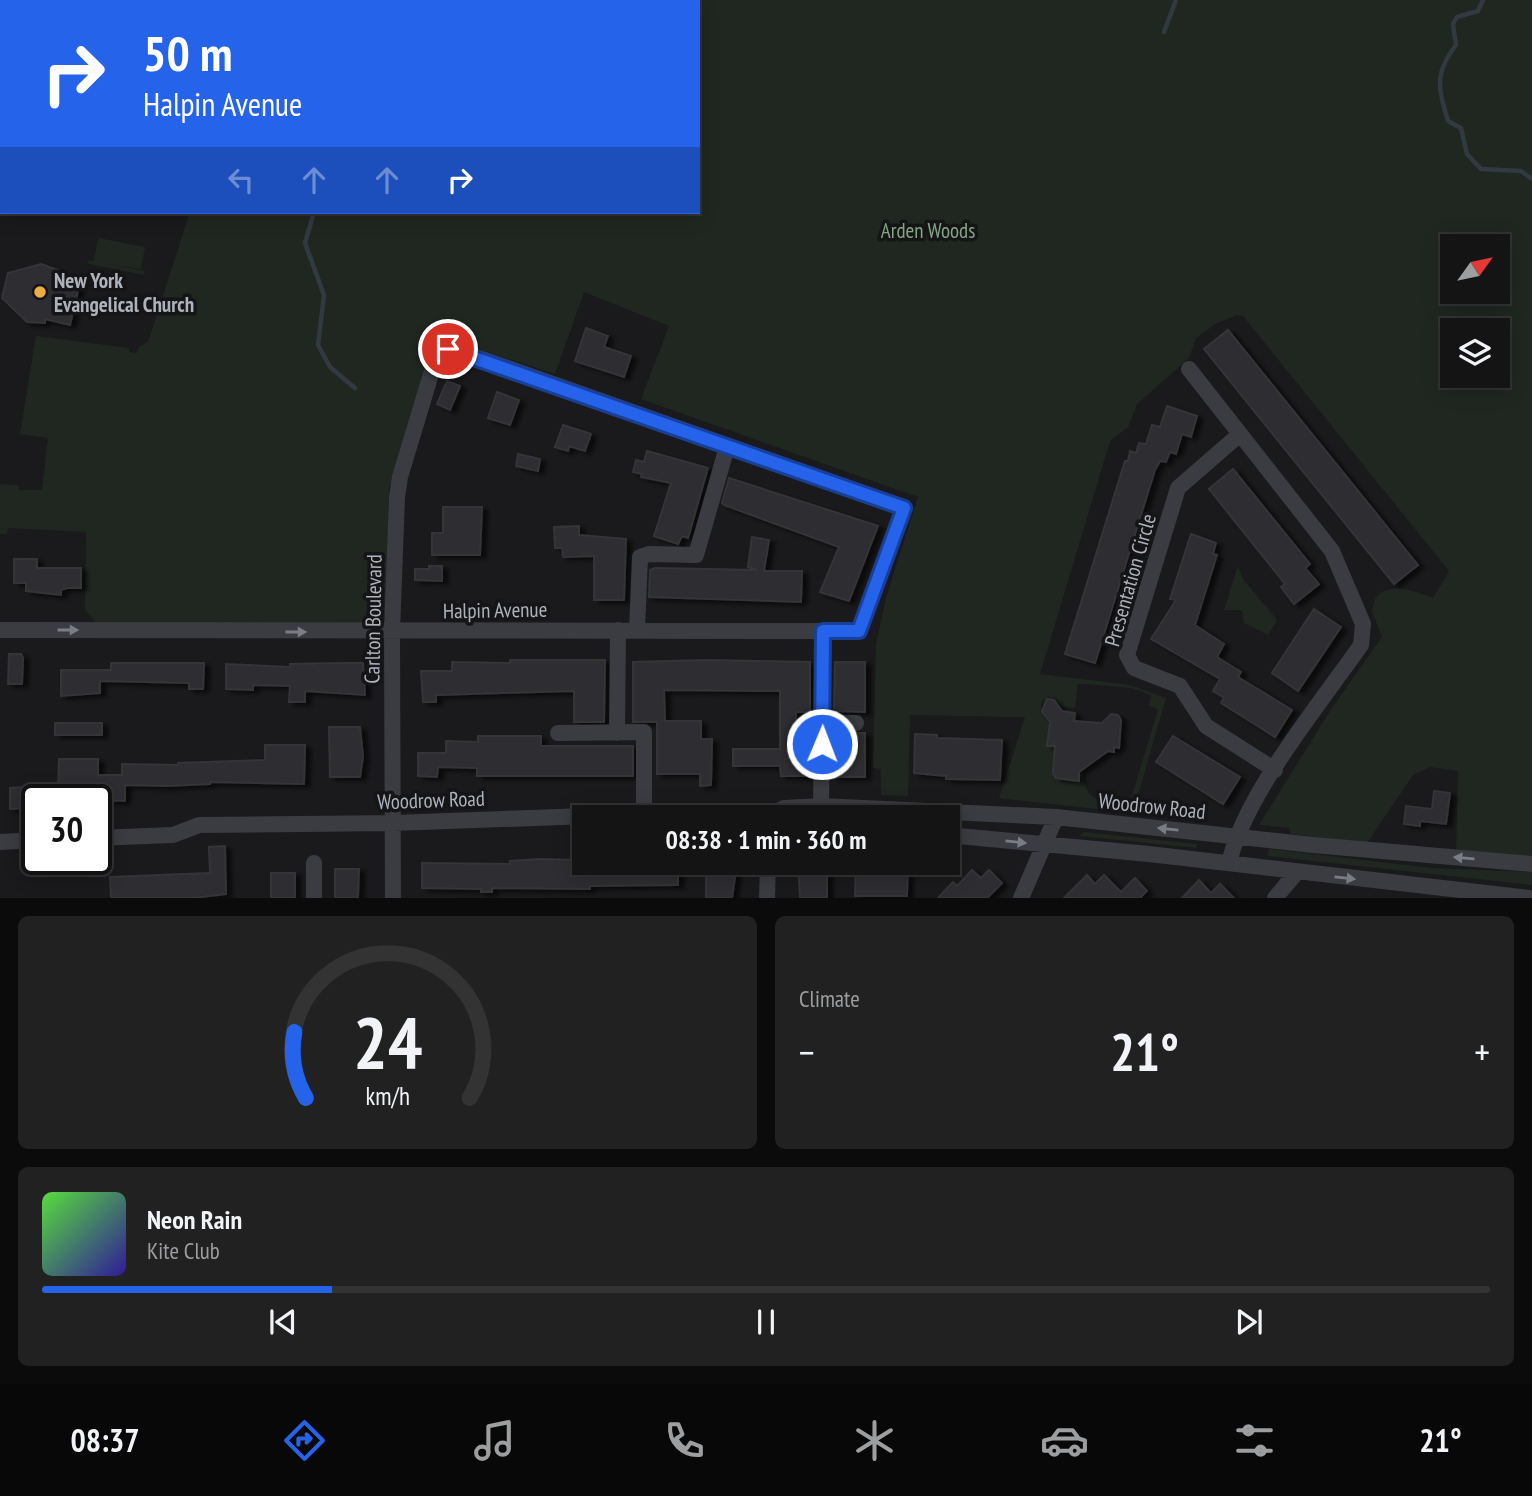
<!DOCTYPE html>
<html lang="en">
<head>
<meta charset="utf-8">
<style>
  body { margin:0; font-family:"PT Sans Narrow",sans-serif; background:#212122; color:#f1f3f6; height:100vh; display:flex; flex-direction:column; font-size:26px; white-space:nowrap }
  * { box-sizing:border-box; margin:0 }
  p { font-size:23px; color:#9d9ea0 }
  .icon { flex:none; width:38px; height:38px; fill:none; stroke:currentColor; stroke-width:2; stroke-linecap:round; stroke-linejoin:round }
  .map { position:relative; height:898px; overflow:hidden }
  .drawer { display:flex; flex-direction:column; gap:18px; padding:18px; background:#0b0b0c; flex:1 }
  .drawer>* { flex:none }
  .banner { position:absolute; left:0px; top:0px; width:700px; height:214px; box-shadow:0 4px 18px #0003,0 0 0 2px #333334; background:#2563eb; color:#fff; overflow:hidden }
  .needle { width:46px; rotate:57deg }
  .tools { position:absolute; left:1440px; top:234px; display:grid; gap:14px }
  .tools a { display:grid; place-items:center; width:70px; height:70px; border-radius:0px; background:#141415; box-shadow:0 4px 18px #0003,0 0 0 2px #333334; font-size:35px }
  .speed { position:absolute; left:21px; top:784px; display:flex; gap:14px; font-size:35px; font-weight:700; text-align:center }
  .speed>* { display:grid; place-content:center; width:91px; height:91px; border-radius:50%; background:#141415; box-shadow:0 4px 18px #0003,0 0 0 2px #333334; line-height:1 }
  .speed .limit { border:4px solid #111; border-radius:10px; background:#fff; color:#111 }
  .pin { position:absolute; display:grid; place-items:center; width:60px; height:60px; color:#fff; margin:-30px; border:4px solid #fff; border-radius:50%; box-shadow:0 2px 7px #0007 }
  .me { position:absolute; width:77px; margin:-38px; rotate:1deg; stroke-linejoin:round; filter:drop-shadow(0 0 5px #0008) }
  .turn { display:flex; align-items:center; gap:24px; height:147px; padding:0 28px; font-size:32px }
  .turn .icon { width:91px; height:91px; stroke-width:2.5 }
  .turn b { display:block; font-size:49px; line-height:60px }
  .lanes { display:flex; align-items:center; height:66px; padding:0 28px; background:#0003; justify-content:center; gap:35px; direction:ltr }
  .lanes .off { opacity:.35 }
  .big { font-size:52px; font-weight:600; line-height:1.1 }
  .drawer .tile { flex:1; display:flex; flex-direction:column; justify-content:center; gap:10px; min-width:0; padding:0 24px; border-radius:10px; background:#212122 }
  .drawer .dial { align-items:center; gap:0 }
  .dial svg { height:182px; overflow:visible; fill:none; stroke:#333334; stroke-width:7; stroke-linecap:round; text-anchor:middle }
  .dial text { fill:#f1f3f6; stroke:none }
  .song { display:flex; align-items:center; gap:21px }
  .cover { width:84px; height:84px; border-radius:10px; background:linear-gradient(135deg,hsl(110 70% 55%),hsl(250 70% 35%)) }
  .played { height:7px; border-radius:4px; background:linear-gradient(90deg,#2563eb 20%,#333334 20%) }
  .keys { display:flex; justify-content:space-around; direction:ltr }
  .heat { display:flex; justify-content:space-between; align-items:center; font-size:38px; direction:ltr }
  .drawer .tiles { flex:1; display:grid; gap:18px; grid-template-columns:1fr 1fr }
  .tile:last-child { grid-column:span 2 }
  .trip { position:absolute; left:572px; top:805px; width:388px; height:70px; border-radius:0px; background:#141415; box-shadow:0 4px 18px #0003,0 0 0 2px #333334; font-weight:600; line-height:70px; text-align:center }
  .tab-bar { display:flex; height:112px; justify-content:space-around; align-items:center; background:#080808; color:#9d9ea0 }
  .tab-bar .icon { width:49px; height:49px }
  .tab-bar .current { color:#2563eb }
  .tab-bar b { font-size:32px; color:#f1f3f6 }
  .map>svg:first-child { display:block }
  .green { fill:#202721; fill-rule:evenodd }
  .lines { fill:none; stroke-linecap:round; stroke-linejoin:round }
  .stream { stroke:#303a40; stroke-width:4.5 }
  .building { fill:#2d2d30; stroke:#343438; stroke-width:2; filter:url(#shadow) }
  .minor { stroke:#3b3c41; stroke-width:16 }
  .oneway { fill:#7a7d84 }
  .route-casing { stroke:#184099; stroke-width:18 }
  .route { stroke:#2563eb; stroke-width:12 }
  .poi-dot { fill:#eead40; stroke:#151517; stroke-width:2.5 }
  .labels { text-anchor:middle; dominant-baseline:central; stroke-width:7; stroke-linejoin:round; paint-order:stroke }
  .park-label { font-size:21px; fill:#84a685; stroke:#151517 }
  .poi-label { font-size:21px; font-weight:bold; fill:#adb2bb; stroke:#151517; text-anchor:start }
  .street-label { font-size:21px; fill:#adb2bb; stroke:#151517 }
</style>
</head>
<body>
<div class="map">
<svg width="1532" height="898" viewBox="0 0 1532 898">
  <defs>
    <filter id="shadow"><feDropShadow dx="5.5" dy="3" stdDeviation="2" flood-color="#0009"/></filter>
  </defs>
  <rect width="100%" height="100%" fill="#1a1a1c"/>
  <path class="green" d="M42,0H1532V857L1456,856L1458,771L1430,767L1413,775L1367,843L1291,834L1289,828L1259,825L1330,711L1382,637L1372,611L1375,599C1389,580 1415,591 1433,598L1449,571L1243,316L1237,315L1217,323L1196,338L1189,358L1137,404L1128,427L1110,441L1040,674L1130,685L1166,698L1133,812H1127L1158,710L1149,705L1151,695L1132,688L1085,684H1078L1075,708L1062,707L1055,698L1048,697L1041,702V710L1049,724L1047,745L1055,746L1053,773L1056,778L1079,780V773H1083C1084,796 1096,800 1113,807L1114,811L999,798L1025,717L910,715L908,796L881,795V769L873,768L876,644L886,598L918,497L641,399L669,326L584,292L555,374L458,342H442L436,348L389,489L386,611L382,621L372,625L95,622L85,610L86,532L8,528L7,534H0V484L18,485L19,490H42L48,438L20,434L36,336L129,348V352L137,353L139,347L148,342L190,212H698V2ZM1452,247H1498V292H1452ZM1452,331H1498V376H1452Z
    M98,238L145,247L141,269L102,263L145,271L144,275L89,264L87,261H94Z
    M1238,566L1242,578L1277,620L1268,635L1244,623L1242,610H1224Z
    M1084,832L1197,844L1196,848L1080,836Z
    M1269,849L1432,868L1532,872V885L1267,856Z"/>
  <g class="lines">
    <path class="stream" d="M428,0V2
      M1483,0L1478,11L1457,17L1453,24L1456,45C1434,74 1438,87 1448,121L1461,128L1467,154L1481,169L1521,171L1532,179
      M1164,32L1176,0
      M314,212L305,243L324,295L318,345L330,367L355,388"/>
  </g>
  <path class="building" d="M41,264L58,270L56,276L80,282L70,325L45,319V323L27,322L2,298L8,273Z
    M586,328L608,336L604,347L631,356L624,377L575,361Z
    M1228,330L1418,565L1394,584L1204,349Z
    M447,381L460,386L450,410L437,404Z
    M497,392L519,400L510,425L488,418Z
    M1167,406L1197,416L1191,437L1182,434L1176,454L1170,452L1166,462L1160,461L1155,470L1095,663L1065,654L1125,461H1128L1130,451L1136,453L1139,443L1146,444L1152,425L1160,427Z
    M563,425L591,434L585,451L569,446L568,451L555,447Z
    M647,451L708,468L688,538L682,536L678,544L654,536L671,483L641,477L642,474L633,472L636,460L644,462Z
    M518,454L540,459L538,471L516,466Z
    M1233,469L1310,564L1305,568L1319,584L1294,604L1281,587L1285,584L1209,489Z
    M729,478L878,526L849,601L820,592L839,547L724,505L722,503Z
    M443,507H482L480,555H432V533H443Z
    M579,526V535L626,539L624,600H594V556L563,557L562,548H555L554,527Z
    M1191,534L1216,543L1213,554L1217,555L1195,625L1224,644L1217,657L1241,672L1238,677L1292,710L1275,737L1221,703L1224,698L1213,691L1220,679L1151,639L1176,600L1170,599Z
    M752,537L769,540L764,571H802L801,602L649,597L650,570L655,568L757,570L748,567Z
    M14,559H37V568H81V588H67L61,590V595L26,591V583H14Z
    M429,566H442V581L415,580V569H429Z
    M1314,609L1341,627L1298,691L1272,673Z
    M9,654H21L23,658L22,684H8Z
    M510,660H605L604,722H574V691L436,695V702H423L421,671H452V662L510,663Z
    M709,660L810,662V712H796V732H810L811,776H781L780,766H733V749H780V691L664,690L665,721H701V739H712L711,785L700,786V774H657V722H633V662Z
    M835,662H865V712L834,711Z
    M111,663H204L203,689H189V683L100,681V693L61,696V670H111Z
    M344,663H363L365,695L305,691V702H289L290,686L253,685V690L226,689V664L290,667V664Z
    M1047,699L1054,700L1062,711L1075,713L1074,721L1102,723L1111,714L1118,715L1121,720L1119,748L1114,747V752L1108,751L1079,772V781L1056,778L1053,773L1055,746H1047L1050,722L1042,711Z
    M55,723H102V735H55Z
    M329,727H360L363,757L360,777H330Z
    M834,733H865V777H834Z
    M915,734L937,735V738L1002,740L1000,780L946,779V776L914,773Z
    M478,736H541V746H633V776H477V768L438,767L437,777L418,776V753H446V741L478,742Z
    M1173,736L1240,777L1223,804L1156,762Z
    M265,745H305L304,784L210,782V784L166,786L125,785V801L103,800V792L58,793L59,759H98V775H122V764L178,765V763L265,760Z
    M28,787L27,808L10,809V788Z
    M1434,791L1450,793L1446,824L1420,821V826L1404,824L1406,806L1432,809Z
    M225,846L226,894L193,898H111L110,877L210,873L209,847Z
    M540,859L580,860L584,863H678V885L590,886V889L492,888V892H481V889L422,888V863L510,864V861Z
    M706,863H737L732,898H706Z
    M798,863H827V898H800Z
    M856,863H908L907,896H855Z
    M335,869H359L358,898H335Z
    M972,870L981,878L989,870L1002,883L987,898H938L953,882L957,886Z
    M271,873H295V898H271Z
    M1087,875L1095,884L1104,875L1121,892L1135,878L1147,891L1140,898H1064Z
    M1199,880L1211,893L1220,884L1234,898H1182Z"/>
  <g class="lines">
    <path class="minor" d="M19,2V0
      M0,63L2,57
      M1189,369L1332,551L1363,624L1361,645C1319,705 1245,794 1229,863
      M1240,434L1178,488L1127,655L1134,668L1180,686L1206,726L1275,770
      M0,630L859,631L904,508L454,349L444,350L435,361L400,477L397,497L392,632L393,898
      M637,630L640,557L649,554L696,555L727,447
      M823,723H856
      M558,733L644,732V814
      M617,733L618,630
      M821,806L823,631
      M769,815L784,808L821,806L1056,817L1313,845L1532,864
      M948,835L1149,854L1529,898
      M96,838L173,835L199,825L393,823L644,814L774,817
      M0,842L37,840
      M314,863V898
      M767,898L768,863
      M1021,898L1056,817
      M1275,898L1296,873"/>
  </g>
  <defs><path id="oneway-solid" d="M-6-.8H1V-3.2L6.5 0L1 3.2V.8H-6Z" transform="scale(1.75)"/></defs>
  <g class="oneway">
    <use href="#oneway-solid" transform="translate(68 630)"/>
    <use href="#oneway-solid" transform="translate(296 632)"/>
    <use href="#oneway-solid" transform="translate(1168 829) rotate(-174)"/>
    <use href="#oneway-solid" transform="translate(1016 842) rotate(6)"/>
    <use href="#oneway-solid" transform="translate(1464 858) rotate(-175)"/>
    <use href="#oneway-solid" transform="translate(1345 878) rotate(6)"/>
  </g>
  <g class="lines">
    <g class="route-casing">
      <path id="route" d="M448,349L904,508L859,631H823L822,744"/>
    </g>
    <use href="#route" class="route"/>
  </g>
  <circle class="poi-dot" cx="40" cy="292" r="7"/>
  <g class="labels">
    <g class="park-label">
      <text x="928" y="230">Arden Woods</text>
    </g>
    <g class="poi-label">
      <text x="54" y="280">New York<tspan x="54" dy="24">Evangelical Church</tspan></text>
    </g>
    <g class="street-label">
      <text transform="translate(1130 580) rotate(-74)">Presentation Circle</text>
      <text transform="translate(495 610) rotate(-1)">Halpin Avenue</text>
      <text transform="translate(373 619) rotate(-89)">Carlton Boulevard</text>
      <text transform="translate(431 800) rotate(-2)">Woodrow Road</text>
      <text transform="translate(1152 806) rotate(6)">Woodrow Road</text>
    </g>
  </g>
</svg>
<div class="tools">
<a><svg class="needle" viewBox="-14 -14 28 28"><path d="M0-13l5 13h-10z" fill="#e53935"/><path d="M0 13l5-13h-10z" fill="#9d9ea0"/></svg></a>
<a><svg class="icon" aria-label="layers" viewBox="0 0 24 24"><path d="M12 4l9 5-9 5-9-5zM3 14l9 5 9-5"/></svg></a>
</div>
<div class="speed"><div class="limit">30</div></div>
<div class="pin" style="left:448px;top:349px;background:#d93025"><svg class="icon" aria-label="arrive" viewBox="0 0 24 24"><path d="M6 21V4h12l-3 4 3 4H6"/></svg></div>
<svg class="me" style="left:822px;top:744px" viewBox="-20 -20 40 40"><circle r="17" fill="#2563eb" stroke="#fff" stroke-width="3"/><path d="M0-11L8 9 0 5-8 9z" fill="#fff"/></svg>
<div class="trip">08:38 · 1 min · 360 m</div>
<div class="banner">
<div class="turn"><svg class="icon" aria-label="right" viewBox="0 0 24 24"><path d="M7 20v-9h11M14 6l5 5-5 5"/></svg><div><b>50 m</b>Halpin Avenue</div></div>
<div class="lanes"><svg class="icon off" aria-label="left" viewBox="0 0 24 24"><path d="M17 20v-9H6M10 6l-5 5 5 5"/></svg><svg class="icon off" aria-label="ahead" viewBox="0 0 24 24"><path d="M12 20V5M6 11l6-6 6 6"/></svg><svg class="icon off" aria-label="ahead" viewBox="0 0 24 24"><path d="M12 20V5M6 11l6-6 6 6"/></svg><svg class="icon" aria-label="right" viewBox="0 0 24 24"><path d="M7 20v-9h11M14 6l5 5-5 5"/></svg></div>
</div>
</div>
<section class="drawer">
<div class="tiles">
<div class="tile dial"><svg viewBox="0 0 100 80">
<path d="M14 69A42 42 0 1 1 86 69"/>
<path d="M14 69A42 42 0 0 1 9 40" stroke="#2563eb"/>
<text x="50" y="56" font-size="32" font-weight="700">24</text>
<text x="50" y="72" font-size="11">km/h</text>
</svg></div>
<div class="tile"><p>Climate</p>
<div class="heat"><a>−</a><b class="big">21°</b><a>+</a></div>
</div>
<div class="tile">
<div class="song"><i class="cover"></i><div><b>Neon Rain</b><p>Kite Club</p></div></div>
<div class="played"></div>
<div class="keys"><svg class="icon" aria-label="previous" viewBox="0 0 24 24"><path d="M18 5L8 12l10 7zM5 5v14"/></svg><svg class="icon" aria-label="pause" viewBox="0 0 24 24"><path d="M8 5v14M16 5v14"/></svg><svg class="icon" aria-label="next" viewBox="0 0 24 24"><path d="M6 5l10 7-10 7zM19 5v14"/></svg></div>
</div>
</div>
</section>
<nav class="tab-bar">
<b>08:37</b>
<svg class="icon current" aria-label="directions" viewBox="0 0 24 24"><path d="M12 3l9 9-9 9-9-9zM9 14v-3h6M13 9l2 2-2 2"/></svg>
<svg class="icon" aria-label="music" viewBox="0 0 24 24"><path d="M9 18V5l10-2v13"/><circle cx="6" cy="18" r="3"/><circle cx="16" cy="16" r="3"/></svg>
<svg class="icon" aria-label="phone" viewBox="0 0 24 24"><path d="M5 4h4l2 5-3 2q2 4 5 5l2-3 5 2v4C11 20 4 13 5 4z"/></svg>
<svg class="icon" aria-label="climate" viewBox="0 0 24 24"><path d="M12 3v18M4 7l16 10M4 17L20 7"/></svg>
<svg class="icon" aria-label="car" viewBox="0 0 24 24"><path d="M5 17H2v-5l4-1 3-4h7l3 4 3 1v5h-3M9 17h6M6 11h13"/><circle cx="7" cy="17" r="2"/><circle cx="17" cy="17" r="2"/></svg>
<svg class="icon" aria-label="filters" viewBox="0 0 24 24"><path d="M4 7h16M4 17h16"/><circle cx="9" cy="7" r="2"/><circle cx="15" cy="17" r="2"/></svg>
<b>21°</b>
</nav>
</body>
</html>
